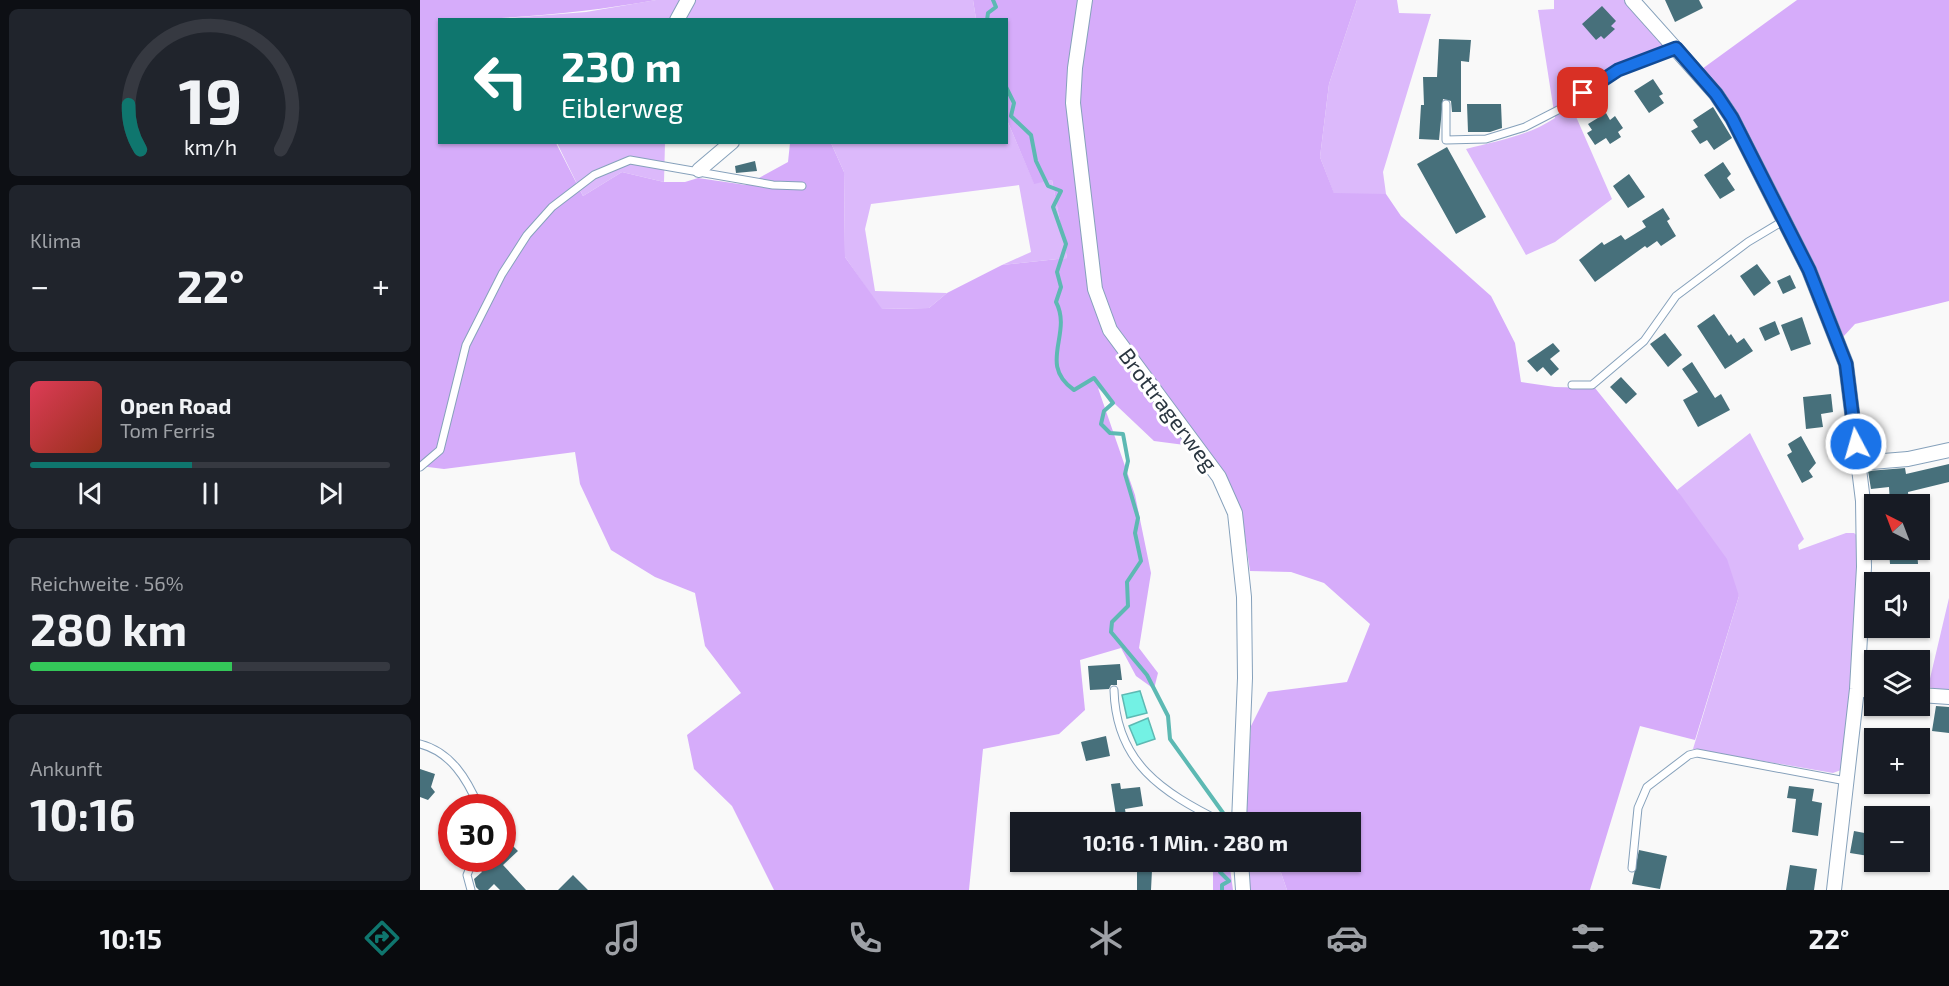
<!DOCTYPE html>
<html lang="de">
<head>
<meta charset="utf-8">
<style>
  body { margin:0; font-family:"Exo 2",sans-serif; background:#20242c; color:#f1f3f6; height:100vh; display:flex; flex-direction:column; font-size:22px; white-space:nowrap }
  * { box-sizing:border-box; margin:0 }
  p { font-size:20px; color:#9ea1a6 }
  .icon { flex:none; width:33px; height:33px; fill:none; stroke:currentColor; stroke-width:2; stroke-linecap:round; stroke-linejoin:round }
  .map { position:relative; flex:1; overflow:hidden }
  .side { display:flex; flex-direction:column; gap:9px; padding:9px; background:#0d0f14; width:420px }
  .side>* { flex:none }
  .banner { position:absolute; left:18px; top:18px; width:570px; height:126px; border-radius:0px; box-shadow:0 2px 4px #0004; background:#0f766e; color:#fff; overflow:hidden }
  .needle { width:39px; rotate:318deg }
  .controls { position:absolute; left:1444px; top:494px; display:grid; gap:12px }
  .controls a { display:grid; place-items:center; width:66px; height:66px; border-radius:0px; background:#171b24; box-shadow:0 2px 4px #0004; font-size:30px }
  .speed { position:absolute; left:18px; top:794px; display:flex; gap:12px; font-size:30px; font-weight:700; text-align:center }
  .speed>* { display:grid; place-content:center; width:78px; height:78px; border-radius:50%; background:#171b24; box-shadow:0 2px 4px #0004; line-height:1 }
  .speed .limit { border:9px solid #d22; background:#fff; color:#111 }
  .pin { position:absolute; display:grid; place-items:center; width:51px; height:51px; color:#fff; margin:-26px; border-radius:12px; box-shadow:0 3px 9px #0006 }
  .me { position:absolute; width:66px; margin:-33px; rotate:354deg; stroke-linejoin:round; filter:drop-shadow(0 0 4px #0008) }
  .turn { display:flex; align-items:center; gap:21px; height:126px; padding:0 24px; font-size:27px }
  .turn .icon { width:78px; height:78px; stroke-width:2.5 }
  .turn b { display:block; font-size:42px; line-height:51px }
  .big { font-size:45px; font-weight:700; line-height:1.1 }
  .side .tile { flex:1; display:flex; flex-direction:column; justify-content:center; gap:9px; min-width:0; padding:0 21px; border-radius:9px; background:#20242c }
  .side .dial { align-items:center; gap:0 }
  .dial svg { height:156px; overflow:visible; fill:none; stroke:#363941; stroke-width:7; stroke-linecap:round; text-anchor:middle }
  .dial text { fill:#f1f3f6; stroke:none }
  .song { display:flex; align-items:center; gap:18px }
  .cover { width:72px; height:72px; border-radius:9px; background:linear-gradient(135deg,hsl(350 70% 55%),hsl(10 70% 35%)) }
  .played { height:6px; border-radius:3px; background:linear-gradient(90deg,#0f766e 45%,#363941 45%) }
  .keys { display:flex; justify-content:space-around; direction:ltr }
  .heat { display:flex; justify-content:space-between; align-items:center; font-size:33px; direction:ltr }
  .charge { height:9px; border-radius:4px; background:linear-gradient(90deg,#34c759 56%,#363941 0) }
  .trip { position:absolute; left:590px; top:812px; width:351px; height:60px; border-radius:0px; background:#171b24; box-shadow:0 2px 4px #0004; font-weight:700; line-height:60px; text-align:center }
  .dock { display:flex; height:96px; justify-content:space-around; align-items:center; background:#090b0e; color:#9ea1a6 }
  .dock .icon { width:42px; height:42px }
  .dock .selected { color:#0f766e }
  .dock b { font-size:27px; color:#f1f3f6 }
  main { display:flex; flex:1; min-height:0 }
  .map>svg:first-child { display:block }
  .green { fill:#dcb9fb }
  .forest { fill:#d6acfa }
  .water { fill:#73f1e4; stroke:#5db9b3; stroke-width:1.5 }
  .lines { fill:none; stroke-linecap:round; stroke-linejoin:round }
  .stream { stroke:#5db9b3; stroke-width:4 }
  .building { fill:#47707b }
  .lane-casing { stroke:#86a1bb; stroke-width:9 }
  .street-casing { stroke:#86a1bb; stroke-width:16 }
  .lane { stroke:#fff; stroke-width:7 }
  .street { stroke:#fff; stroke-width:14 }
  .route-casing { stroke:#114b97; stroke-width:15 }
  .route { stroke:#1a73e8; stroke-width:10 }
  .labels { text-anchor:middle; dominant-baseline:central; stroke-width:6; stroke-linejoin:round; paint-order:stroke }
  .street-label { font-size:22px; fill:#2a3640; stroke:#fff }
</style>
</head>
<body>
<main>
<section class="side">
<div class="tile dial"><svg viewBox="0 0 100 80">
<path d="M14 69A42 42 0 1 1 86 69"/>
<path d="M14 69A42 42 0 0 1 8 46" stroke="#0f766e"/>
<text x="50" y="56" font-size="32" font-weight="700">19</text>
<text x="50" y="72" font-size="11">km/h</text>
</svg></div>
<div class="tile"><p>Klima</p>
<div class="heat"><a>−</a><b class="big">22°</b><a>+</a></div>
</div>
<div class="tile">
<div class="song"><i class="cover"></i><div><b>Open Road</b><p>Tom Ferris</p></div></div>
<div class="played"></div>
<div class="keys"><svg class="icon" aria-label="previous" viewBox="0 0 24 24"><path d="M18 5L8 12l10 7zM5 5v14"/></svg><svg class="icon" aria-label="pause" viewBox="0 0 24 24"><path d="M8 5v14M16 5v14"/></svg><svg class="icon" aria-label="next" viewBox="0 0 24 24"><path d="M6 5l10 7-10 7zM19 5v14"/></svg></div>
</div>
<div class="tile"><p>Reichweite · 56%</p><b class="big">280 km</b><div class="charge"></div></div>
<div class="tile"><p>Ankunft</p><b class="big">10:16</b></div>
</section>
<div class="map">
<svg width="1529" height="890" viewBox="0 0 1529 890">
  <rect width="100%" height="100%" fill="#f9f9f9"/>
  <path class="green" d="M236,0H553L556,19H75L166,12Z
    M937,0H977L979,13L1011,14L963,172L966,194H914L900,157L909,84Z
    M1134,0H1218L1255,56C1224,51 1168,94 1143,112H1154L1192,199L1135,242L1106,255L1046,149C1077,141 1108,136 1135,118L1118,10L1134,9Z
    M587,120L614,183L632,180L647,258L582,265L611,252L599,185L451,204L445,229L455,291L527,293L509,308L461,309L425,257L424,172L411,143L586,142Z
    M137,143H245L244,182L202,172L163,196Z
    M1330,433L1384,539L1378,545L1379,550L1426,533H1434L1441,539L1426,742L1421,770L1413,773L1273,749L1319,596L1257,490Z
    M1529,598V691L1508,687Z
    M824,861H857L867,890H827Z"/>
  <path class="forest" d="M0,0H236C164,13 92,19 20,20V142L136,143L163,196L202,172L244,182H265L278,178L326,185L368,162L370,143H411L424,172L425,257L462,309L509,308L527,293L582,265L647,258L632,180L614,184L587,120L586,20L556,19L553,0H937L909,84L900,157L914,193L966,194L981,216L1071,296L1095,343L1101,382L1135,387L1175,388L1257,490L1307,559L1319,596L1275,740L1220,726L1170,890H867L857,861H930V822H823L831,726L848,692L927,682L950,624L904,583L871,572L830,571L821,508L801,471L780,447L734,441L678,388L715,495L731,573L719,648L738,673L734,689L716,676L701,648L660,660L665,710L639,734L563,749L549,890H354L312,806L274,769L267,735L321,693L285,646L275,593L235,577L191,550L160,484L155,452L24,469L0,466Z
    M1377,0H1529V301L1435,324L1423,337L1393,268L1282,69Z
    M793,861H809L813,890H793Z"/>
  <path class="water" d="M720,691L727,713L707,718L702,695Z
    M728,718L735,739L717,745L709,726Z"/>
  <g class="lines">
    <path class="stream" d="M567,20L568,13L576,7L573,0
      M586,87L594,103L591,116L611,135L616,161L628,186L641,191L633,207L646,244L637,272L641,287L636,302C653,334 617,364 654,390L674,378L693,403L684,411L681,424L690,433L703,434L708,461L705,474L718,518L715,533L721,561L707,582L708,606L692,622L691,632L727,675L748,716L750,739L806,817V822
      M801,861L800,872L809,881L802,885V890"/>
  </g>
  <path class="building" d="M1245,0H1279L1283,8L1255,22Z
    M1182,6L1196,21L1191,26L1195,29L1184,39L1181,36L1176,40L1162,24Z
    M1019,39L1051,40L1049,62L1041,61V112H1032L1031,101L1023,99L1019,140L999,139L1001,105H1004L1003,77H1017Z
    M1233,79L1243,94L1239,96L1244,103L1229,113L1214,91Z
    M1047,104H1081L1082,128L1070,132H1048Z
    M1293,107L1312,138L1294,150L1287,140L1280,144L1271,131L1278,127L1273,120Z
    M1186,113L1190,120L1195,116L1203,128L1198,132L1201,137L1190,144L1186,138L1175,145L1167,133L1172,130L1168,124Z
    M1027,147L1066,217L1036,234L997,164Z
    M335,161L337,171L316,173L315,166Z
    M1303,162L1311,174L1307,178L1315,190L1300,199L1284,175Z
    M1209,174L1225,197L1208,208L1193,186Z
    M1243,208L1250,219L1247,221L1256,236L1241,246L1237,241L1227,248L1225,246L1175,282L1159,260L1182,242L1184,245L1201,235L1205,240L1226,227L1222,221Z
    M1337,264L1351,283L1334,296L1320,276Z
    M1370,275L1376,288L1363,294L1357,281Z
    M1294,314L1309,336L1311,334L1317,343L1324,338L1333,351L1305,369L1277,326Z
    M1382,317L1391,344L1371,351L1361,325Z
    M1355,321L1360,334L1345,341L1339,328Z
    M1245,333L1262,355L1248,367L1230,344Z
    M1133,343L1140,351L1130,359L1139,369L1131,376L1123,367L1117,372L1107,361Z
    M1272,362L1295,398L1301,394L1310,410L1278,427L1263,400L1278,392L1262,369Z
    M1201,377L1217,394L1206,404L1190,387Z
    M1411,394L1413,412L1401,414L1403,427L1386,429L1383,397Z
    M1381,436L1396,463L1389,471L1393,477L1382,483L1367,455L1372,452L1368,444Z
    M1413,444L1428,449L1424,462L1409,456Z
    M1529,464V482L1488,492L1489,504H1470L1469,487L1451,489L1448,471L1485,468L1486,474Z
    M1469,549H1497L1498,564H1470Z
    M700,664L702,680H697V685H691L689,689L670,690L668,666Z
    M1516,706L1529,707V733L1512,731Z
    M686,736L690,756L666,761L661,742Z
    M0,769L15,774L11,787L15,792L8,800L0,797Z
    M700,783L701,789L720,787L723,806L705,809L707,822H697L691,784Z
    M1369,786L1394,789L1392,801L1402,803L1398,836L1372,832L1376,799L1367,798Z
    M1434,831L1455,835V857L1430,853Z
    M82,835L98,851L83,865L106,890H80L74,884L68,890H59L56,887L54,879L62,872L57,866L66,858H82Z
    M1219,850L1247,856L1240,889L1212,884Z
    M1370,865L1397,869L1394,890H1366Z
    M717,870H732L731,890H717Z
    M153,875L168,890H138Z"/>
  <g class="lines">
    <g class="lane-casing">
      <path id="lane" d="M1026,104V140L1066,139L1105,127L1140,109L1199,70L1256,48
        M1152,385H1172L1224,341L1256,296L1328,242L1363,221
        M0,467L20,450L46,345L82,274L107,235L132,207L174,175L210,160L353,185L382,186
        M694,690C696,763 742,792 802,822
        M0,744C31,752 47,779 59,807
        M1212,868L1218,808L1227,787L1269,755L1277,753L1426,781
        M51,890L47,875L54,858"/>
    </g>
    <g class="street-casing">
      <path id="street" d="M665,0L655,68L653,103L675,289L690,330L799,477L815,513L824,597L825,678L819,822
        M1212,0L1296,94L1312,118L1389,270L1426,364L1443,501L1444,567L1437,689L1414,890
        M257,20L268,0
        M279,170L312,142
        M1439,463L1488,459L1529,450
        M1437,689L1455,691
        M1500,695L1529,697
        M821,861L823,890"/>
    </g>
    <use href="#lane" class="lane"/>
    <use href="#street" class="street"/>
  </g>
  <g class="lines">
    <g class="route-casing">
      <path id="route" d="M1163,93L1198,70L1256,48L1296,94L1312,118L1389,270L1426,364L1436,444"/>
    </g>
    <use href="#route" class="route"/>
  </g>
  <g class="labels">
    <g class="street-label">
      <text transform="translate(749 409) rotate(53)">Brottragerweg</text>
    </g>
  </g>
</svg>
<div class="controls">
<a><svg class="needle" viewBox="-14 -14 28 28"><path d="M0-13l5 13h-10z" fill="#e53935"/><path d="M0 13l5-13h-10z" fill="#9ea1a6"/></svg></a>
<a><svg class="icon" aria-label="sound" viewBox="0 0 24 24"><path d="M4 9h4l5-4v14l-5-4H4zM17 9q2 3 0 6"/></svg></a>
<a><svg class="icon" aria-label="layers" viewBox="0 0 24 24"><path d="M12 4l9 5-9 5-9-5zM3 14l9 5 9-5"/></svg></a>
<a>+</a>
<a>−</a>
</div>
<div class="speed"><div class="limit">30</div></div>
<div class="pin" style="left:1163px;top:93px;background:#d93025"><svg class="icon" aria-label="arrive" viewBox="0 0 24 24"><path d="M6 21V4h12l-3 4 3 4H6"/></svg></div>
<svg class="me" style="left:1436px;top:444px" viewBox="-20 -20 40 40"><circle r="17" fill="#1a73e8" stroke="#fff" stroke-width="3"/><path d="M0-11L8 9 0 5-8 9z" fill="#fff"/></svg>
<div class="trip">10:16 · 1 Min. · 280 m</div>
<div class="banner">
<div class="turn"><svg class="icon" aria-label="left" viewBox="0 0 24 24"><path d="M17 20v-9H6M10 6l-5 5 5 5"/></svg><div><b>230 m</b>Eiblerweg</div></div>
</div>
</div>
</main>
<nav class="dock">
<b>10:15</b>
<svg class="icon selected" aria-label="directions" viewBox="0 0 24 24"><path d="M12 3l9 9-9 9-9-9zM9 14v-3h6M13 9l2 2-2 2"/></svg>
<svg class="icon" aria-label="music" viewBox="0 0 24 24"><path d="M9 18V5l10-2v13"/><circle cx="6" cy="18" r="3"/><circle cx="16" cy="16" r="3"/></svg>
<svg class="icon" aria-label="phone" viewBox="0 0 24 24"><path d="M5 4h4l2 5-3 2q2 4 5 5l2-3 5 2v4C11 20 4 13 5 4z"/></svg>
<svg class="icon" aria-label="climate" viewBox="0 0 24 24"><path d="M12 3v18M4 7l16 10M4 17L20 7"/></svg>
<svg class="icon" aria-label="car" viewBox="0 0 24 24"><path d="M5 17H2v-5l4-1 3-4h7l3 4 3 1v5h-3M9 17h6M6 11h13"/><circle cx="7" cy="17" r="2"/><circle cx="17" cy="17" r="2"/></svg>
<svg class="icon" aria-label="filters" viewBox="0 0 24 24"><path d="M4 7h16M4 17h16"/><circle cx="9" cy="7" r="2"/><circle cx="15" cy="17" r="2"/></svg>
<b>22°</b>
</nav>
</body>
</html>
